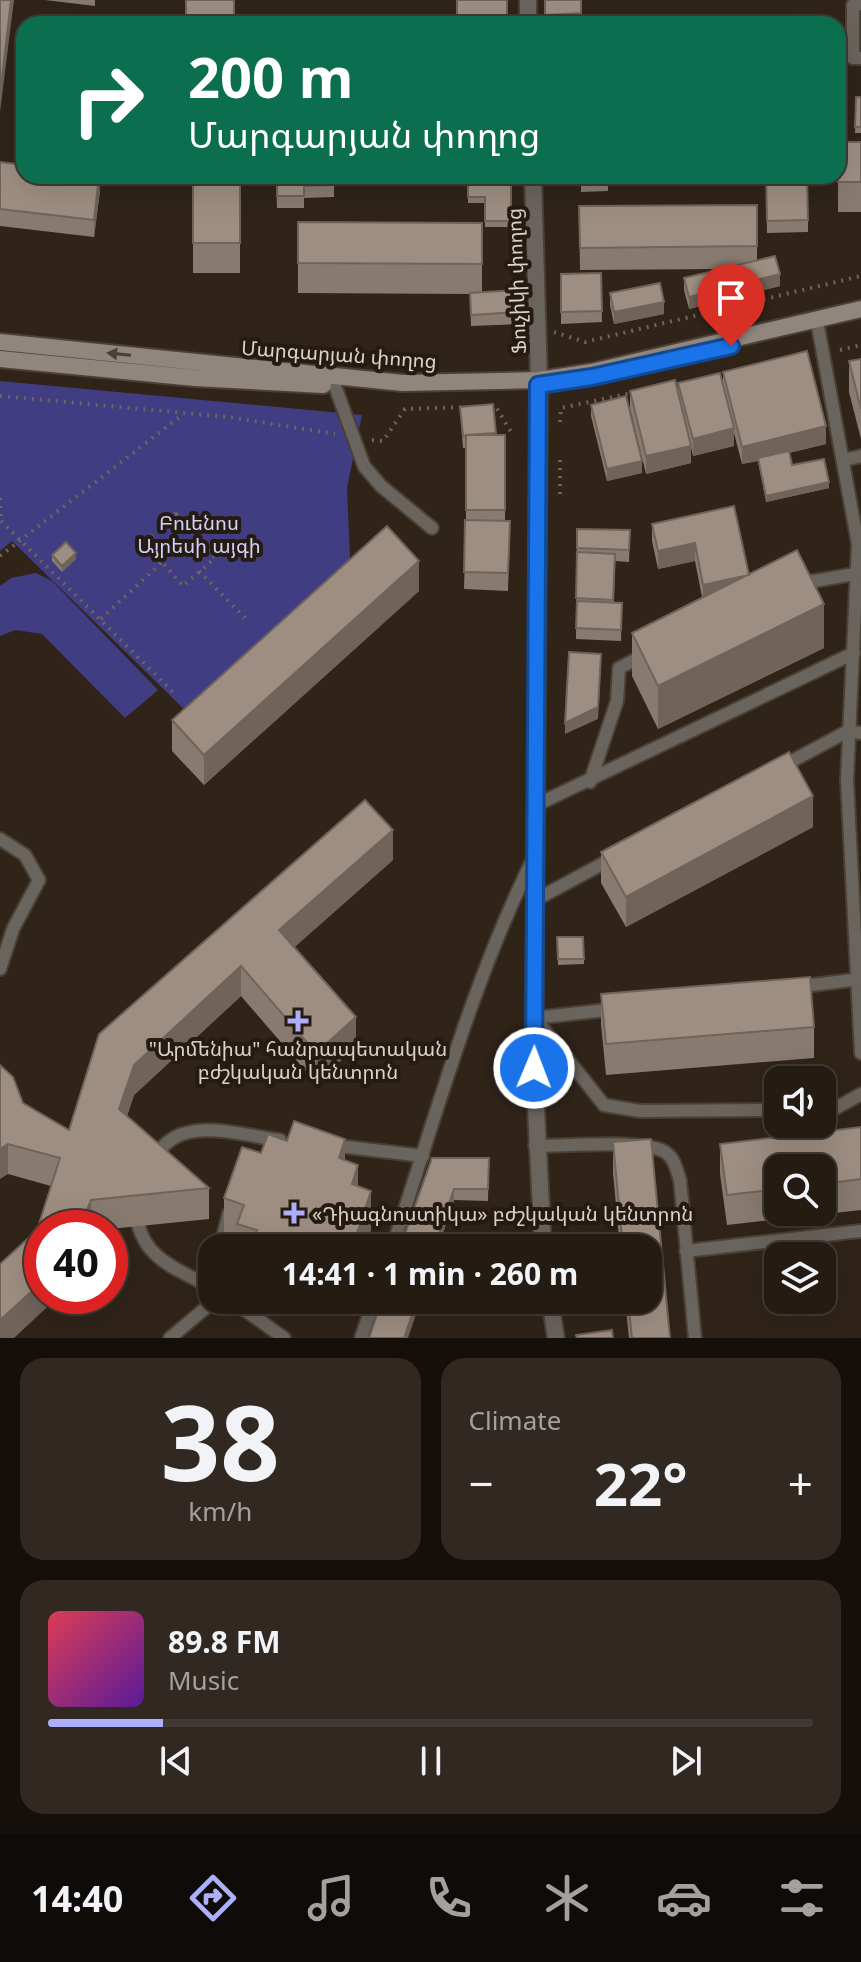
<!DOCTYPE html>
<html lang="en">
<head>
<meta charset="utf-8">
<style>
  body { margin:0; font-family:"Noto Sans","Noto Sans Armenian",sans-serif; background:#302821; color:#f1f3f6; height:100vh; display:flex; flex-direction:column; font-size:30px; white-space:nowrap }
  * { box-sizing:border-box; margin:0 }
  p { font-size:26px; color:#a3a1a0 }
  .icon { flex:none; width:44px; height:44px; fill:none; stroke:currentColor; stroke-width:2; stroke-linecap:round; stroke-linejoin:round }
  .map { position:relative; height:1338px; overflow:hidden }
  .sheet { display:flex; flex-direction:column; gap:20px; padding:20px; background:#140f0a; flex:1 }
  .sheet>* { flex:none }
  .hud { position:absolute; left:16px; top:16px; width:830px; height:168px; border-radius:24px; box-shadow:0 8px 32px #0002,0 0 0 2px #413933; background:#0b6e4f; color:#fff; overflow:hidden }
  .controls { position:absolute; left:764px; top:1066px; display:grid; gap:16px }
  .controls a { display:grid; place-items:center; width:72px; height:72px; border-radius:16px; background:#241b13; box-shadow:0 8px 32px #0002,0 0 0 2px #413933; font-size:40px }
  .speed { position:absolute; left:24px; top:1210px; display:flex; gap:16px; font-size:40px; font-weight:700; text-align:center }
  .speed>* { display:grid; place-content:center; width:104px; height:104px; border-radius:50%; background:#241b13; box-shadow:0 8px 32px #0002,0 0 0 2px #413933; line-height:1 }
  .speed .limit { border:12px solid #d22; background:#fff; color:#111 }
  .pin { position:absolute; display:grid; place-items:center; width:68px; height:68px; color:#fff; margin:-82px -34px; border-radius:50% 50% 50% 0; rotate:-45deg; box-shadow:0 0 8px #0007 }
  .pin .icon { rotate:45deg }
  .me { position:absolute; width:88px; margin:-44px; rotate:1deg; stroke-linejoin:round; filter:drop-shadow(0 0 6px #0008) }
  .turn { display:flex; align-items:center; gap:28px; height:168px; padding:0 40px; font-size:36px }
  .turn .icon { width:104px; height:104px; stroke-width:2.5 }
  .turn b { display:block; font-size:56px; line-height:68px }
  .big { font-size:60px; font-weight:700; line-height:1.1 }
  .sheet .card { flex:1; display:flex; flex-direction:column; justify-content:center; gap:12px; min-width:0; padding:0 28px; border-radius:24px; background:#302821 }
  .sheet .dial { align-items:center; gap:0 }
  .dial b { font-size:104px; line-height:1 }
  .song { display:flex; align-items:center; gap:24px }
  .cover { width:96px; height:96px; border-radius:12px; background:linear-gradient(135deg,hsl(350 70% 55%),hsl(270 70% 35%)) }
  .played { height:8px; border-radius:4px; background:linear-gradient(90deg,#adaffb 15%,#413933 15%) }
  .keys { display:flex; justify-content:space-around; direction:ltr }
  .heat { display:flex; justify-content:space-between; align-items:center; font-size:44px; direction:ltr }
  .sheet .tiles { flex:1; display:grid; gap:20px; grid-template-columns:1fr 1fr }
  .card:last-child { grid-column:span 2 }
  .trip { position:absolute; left:198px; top:1234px; width:464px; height:80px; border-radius:24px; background:#241b13; box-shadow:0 8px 32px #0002,0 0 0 2px #413933; font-weight:700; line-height:80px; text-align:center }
  .tabs { display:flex; height:128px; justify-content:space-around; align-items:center; background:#0e0b08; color:#a3a1a0 }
  .tabs .icon { width:56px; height:56px }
  .tabs .active { color:#adaffb }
  .tabs b { font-size:36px; color:#f1f3f6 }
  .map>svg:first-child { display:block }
  .green { fill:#413d82 }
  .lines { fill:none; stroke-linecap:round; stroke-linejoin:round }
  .service-casing { stroke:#4b4035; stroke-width:16 }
  .tertiary-casing { stroke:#4b4035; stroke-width:20 }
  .secondary-casing { stroke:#4b4035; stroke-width:20 }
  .path { stroke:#6f655b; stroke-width:4; stroke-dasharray:2 6; stroke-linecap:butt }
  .service { stroke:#6a645e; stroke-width:12 }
  .tertiary { stroke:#6a645e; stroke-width:16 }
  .secondary { stroke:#90867d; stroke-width:16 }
  .wall { fill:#887a6f; fill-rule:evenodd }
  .shaded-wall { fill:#6f635a }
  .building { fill:#9e8e81; stroke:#6f635a; stroke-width:2 }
  .oneway { fill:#4b4036 }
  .route-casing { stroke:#114b97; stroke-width:20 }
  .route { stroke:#1a73e8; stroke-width:14 }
  .poi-dot { fill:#adaffb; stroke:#261b10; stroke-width:3 }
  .labels { text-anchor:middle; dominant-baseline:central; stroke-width:8; stroke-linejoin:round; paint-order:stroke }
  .street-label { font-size:20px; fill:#dad2cb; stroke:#261b10 }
  .park-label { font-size:20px; fill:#d0d2fc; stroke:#261b10 }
  .poi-label { font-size:20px; fill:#dad2cb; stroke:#261b10 }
</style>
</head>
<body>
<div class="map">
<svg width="861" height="1338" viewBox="0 0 861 1338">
  <rect width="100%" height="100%" fill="#302419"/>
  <path class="green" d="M0,381L362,415L347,488L351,581L193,718L12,541L0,551Z
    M36,573L52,581L158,690L125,718L42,634L15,630L0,636V586L11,578Z"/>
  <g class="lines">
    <g class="service-casing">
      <path id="service" d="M861,4L853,5V58H861
        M817,321L858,544L847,780L861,1053
        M335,386L364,466L381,486L432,528
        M844,460L861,456
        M797,584L861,573
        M779,768L848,731L861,733
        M590,782L617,701L619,668L643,656
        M534,806L854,653
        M0,839L25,855L39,880L13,929L0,969
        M537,899L615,857
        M796,987L861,979
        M535,1018L615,1009
        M535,1018L604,1105L640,1111L778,1110
        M822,1110L836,1108L861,1094
        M330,1145L423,1156
        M535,1146C567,1146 633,1140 661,1150C674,1155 676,1168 680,1180L695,1338
        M154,1161C175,1112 238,1135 280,1140
        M136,1211C140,1259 175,1267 212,1288
        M220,1248L229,1213
        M392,1248C436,1117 472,981 534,857
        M686,1251L861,1231
        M231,1300L284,1338
        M170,1338L215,1300
        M361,1338L374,1300"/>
    </g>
    <g class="tertiary-casing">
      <path id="tertiary" d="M528,0V24
        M533,176L539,380L534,1068L543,1248
        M550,1300L556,1338"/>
    </g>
    <g class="secondary-casing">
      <path id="secondary" d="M0,342L403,383L539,380L591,372L861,309
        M0,359L195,378L323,385"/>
    </g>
    <path class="path" d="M554,332L585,342L861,276
      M840,350L861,345
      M0,396L229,417L335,434
      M490,407H496L511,432
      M560,422L561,408L632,393
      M372,440L383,441L405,409L469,407
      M560,494V455
      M0,498L1,521
      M176,514L215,558L183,586L145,543Z
      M1,521L175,694
      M0,556L182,415
      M199,571L245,618
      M101,619L162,562"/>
    <use href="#service" class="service"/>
    <use href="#tertiary" class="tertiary"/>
    <use href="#secondary" class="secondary"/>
  </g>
  <path class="wall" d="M45,0H95V6Z
    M544,0H581V24H545Z
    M856,97H861V133H855Z
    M838,142H861V212H838Z
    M0,162L100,191L94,237L0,226Z
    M193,176H240V273H193Z
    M276,176H334V197L304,198V208H277Z
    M468,176H511V227H485V203H468Z
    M581,176H608V191L581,192Z
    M766,176L808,220V232L767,233Z
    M757,205V260L780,286L689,309L684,290V278L722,269L580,270L579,206Z
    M298,222L482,223V292L520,312V324L471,326L470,294L298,293Z
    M601,273L602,322L561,324V274Z
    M610,293L664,314L614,324L610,305Z
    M861,359V439L849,392V361Z
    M723,372L826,444L789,453L792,465L829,488L766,502L758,461L742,464L734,433V446L693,456L691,447V463L646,474L630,408V391L678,395V383L723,385Z
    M493,404L496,435H505V521H510L508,591L464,589L466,520V448H463L460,407Z
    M591,405L642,473L607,481L591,416Z
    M652,524L749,574L824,648L658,729L632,676V633L702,597L695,561L658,569L652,541Z
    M577,529L630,530L629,562L615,561L614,603H622L621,641L576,639Z
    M52,555L76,559L62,572L52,561Z
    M419,591L204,785L172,751V720Z
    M813,827L626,927L601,883V852Z
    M393,860L294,947L356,1047L316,1083L241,996L134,1095L127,1116L209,1188V1219L110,1229L42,1228L37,1230L51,1186L8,1174L0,1065L23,1103L69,1130L99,1034Z
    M557,937H583L584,964L558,965Z
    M601,994L814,1027V1058L606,1075L601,1024Z
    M861,1127V1210L727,1225L720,1174V1144ZM778,1168H822V1212H778Z
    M651,1139L670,1338H629L625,1300H648V1248H620L613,1173V1142Z
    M432,1158H489L488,1201L454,1200L438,1248H400Z
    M345,1161L358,1186L371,1229L365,1248H237V1241L224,1237V1198Z
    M285,1300H304L302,1306Z"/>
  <path class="shaded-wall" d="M11,0H14L0,112V95Z
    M99,176L100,191L94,237V220Z
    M780,274V286L689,309V297Z
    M664,302V314L614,324V312Z
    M826,426V444L742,464V447Z
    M734,428V446L693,456V439Z
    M691,446V463L646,474V456Z
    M642,461V473L607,481V469Z
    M829,482V488L766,502V496Z
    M695,543V561L658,569V551Z
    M76,553V559L62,572V566Z
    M419,561V591L204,785V755Z
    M749,575L703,602V585Z
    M824,604V648L658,729V686Z
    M601,665L598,719L565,734V723Z
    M813,796V827L626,927V897Z
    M393,830V860L279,961V930Z
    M241,966V996L134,1095L119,1139V1109L134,1065Z
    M356,1017V1047L316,1083V1053Z
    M345,1139V1178L339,1158Z
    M8,1144V1174L0,1179V1149Z
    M358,1165V1203L352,1184Z
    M454,1189V1200L438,1248H434Z
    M371,1191V1229L365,1248H354V1242Z
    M91,1200V1228H80Z
    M42,1282V1296H59L14,1338H0V1320Z
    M417,1300H421L408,1338H404Z"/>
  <path class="building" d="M0,0H11L0,95Z
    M186,0H234V24H186Z
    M457,0H507V24H457Z
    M545,0H581V13L545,15Z
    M856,97H861V127H855Z
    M838,142H861V182H838Z
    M0,162L24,165V176H99L94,220L0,209Z
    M193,176H240V243H193Z
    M277,176H334V185L304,186V196H277Z
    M468,176H511V221H485V197H468Z
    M581,176H608V179L581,180Z
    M766,176H807L808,220L767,221Z
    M757,205V246L580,248L579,206Z
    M298,222L482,223V264L298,263Z
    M775,256L780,274L689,297L684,278Z
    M601,273L602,311L561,312V274Z
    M660,283L664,302L614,312L610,293Z
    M519,290L520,312L471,315L470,293Z
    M807,351L826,426L742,447L723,372Z
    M861,359V409L849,361Z
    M720,373L734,428L693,439L678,383Z
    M675,380L691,446L646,456L630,391Z
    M626,396L642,461L607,469L591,405Z
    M493,404L496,433L466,435V436H463L460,407Z
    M466,435H505V510H466Z
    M789,451L792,465L824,459L829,482L766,496L758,458Z
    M734,506L749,575L703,585L695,543L658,551L652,524Z
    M465,520L510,521L508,573L464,572Z
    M387,526L419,561L204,755L172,720Z
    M577,529L630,530L629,550L577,548Z
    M66,542L76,553L62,566L52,555Z
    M797,550L824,604L658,686L632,633Z
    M577,552L615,554L613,600L576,598Z
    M577,601L622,603L621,630L576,628Z
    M569,652L601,654L598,707L565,723Z
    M789,752L813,796L626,897L601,852Z
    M365,800L393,830L279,930L356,1017L316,1053L241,966L134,1065L119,1109L209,1188L91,1200L80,1228H42V1282L0,1320V1264L37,1230L60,1158L8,1144L0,1149V1065L13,1077L23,1103L69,1130L99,1034Z
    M557,937H583L584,959H558Z
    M810,977L814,1027L606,1044L601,994Z
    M294,1121L345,1139L339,1158L358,1165L352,1184L371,1191L354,1242L334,1236L330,1248H251L257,1230L237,1224L244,1205L224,1198L242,1147L261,1153L268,1134L287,1141Z
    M861,1127V1179L822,1184V1168H778V1189L727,1195L720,1144Z
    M651,1139L670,1338H632L628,1300H648V1248H623L613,1142Z
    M432,1158H489L488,1189H454L434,1248H400Z
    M382,1300H417L404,1338H369Z
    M612,1330L613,1338H577L576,1335Z"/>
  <defs><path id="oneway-solid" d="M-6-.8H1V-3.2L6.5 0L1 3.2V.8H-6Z" transform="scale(2)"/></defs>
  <use class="oneway" href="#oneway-solid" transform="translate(119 354) rotate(-174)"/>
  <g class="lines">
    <g class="route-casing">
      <path id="route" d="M534,1068L538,385L592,377L731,346"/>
    </g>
    <use href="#route" class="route"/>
  </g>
  <g class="poi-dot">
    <path d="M294 1009h8v8h8v8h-8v8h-8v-8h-8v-8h8z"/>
    <path d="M290 1201h8v8h8v8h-8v8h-8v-8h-8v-8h8z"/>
  </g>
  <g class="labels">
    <g class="street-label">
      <text transform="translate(516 281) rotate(-92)">Ֆուչիկի փողոց</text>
      <text transform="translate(339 354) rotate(4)">Մարգարյան փողոց</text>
    </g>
    <g class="park-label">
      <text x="199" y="522">Բուենոս<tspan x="199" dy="23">Այրեսի այգի</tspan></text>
    </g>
    <g class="poi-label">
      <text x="298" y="1048">"Արմենիա" հանրապետական<tspan x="298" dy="23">բժշկական կենտրոն</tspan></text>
      <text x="312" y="1213" text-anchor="start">«Դիագնոստիկա» բժշկական կենտրոն</text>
    </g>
  </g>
</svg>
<div class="controls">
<a><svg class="icon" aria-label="sound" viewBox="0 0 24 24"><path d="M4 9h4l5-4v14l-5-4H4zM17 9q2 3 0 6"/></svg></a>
<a><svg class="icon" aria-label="search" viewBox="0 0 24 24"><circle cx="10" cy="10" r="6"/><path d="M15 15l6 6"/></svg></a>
<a><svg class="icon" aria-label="layers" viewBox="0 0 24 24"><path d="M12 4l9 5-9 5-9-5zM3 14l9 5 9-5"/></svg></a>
</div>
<div class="speed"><div class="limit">40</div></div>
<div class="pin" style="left:731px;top:346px;background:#d93025"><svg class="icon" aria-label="arrive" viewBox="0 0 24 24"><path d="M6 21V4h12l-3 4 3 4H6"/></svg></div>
<svg class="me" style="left:534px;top:1068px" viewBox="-20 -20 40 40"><circle r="17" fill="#1a73e8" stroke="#fff" stroke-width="3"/><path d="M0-11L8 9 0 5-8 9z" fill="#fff"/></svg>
<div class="trip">14:41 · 1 min · 260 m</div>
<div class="hud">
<div class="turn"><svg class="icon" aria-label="right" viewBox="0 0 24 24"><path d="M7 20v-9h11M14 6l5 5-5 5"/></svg><div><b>200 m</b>Մարգարյան փողոց</div></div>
</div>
</div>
<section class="sheet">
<div class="tiles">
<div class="card dial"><b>38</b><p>km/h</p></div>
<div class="card"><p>Climate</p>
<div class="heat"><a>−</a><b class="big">22°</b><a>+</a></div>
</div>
<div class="card">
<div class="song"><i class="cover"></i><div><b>89.8 FM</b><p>Music</p></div></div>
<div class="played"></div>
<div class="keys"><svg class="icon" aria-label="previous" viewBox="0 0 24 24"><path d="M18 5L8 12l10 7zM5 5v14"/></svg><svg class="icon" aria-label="pause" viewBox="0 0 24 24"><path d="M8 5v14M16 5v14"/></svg><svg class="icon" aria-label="next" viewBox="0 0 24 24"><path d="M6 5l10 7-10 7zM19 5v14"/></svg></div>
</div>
</div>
</section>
<nav class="tabs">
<b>14:40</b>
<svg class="icon active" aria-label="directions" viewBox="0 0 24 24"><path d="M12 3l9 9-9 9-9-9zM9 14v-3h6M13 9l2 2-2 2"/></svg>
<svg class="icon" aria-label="music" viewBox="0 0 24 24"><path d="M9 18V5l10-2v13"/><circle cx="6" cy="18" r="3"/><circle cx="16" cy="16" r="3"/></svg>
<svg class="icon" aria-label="phone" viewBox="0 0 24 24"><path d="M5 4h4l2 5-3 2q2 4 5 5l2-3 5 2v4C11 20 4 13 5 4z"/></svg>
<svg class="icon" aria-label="climate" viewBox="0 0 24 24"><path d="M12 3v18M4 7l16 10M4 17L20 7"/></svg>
<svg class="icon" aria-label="car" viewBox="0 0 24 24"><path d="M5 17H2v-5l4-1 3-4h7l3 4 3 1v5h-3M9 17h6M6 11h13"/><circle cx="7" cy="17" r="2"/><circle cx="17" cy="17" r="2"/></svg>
<svg class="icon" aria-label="filters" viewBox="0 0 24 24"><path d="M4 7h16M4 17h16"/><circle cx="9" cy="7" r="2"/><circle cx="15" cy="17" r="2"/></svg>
</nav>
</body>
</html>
